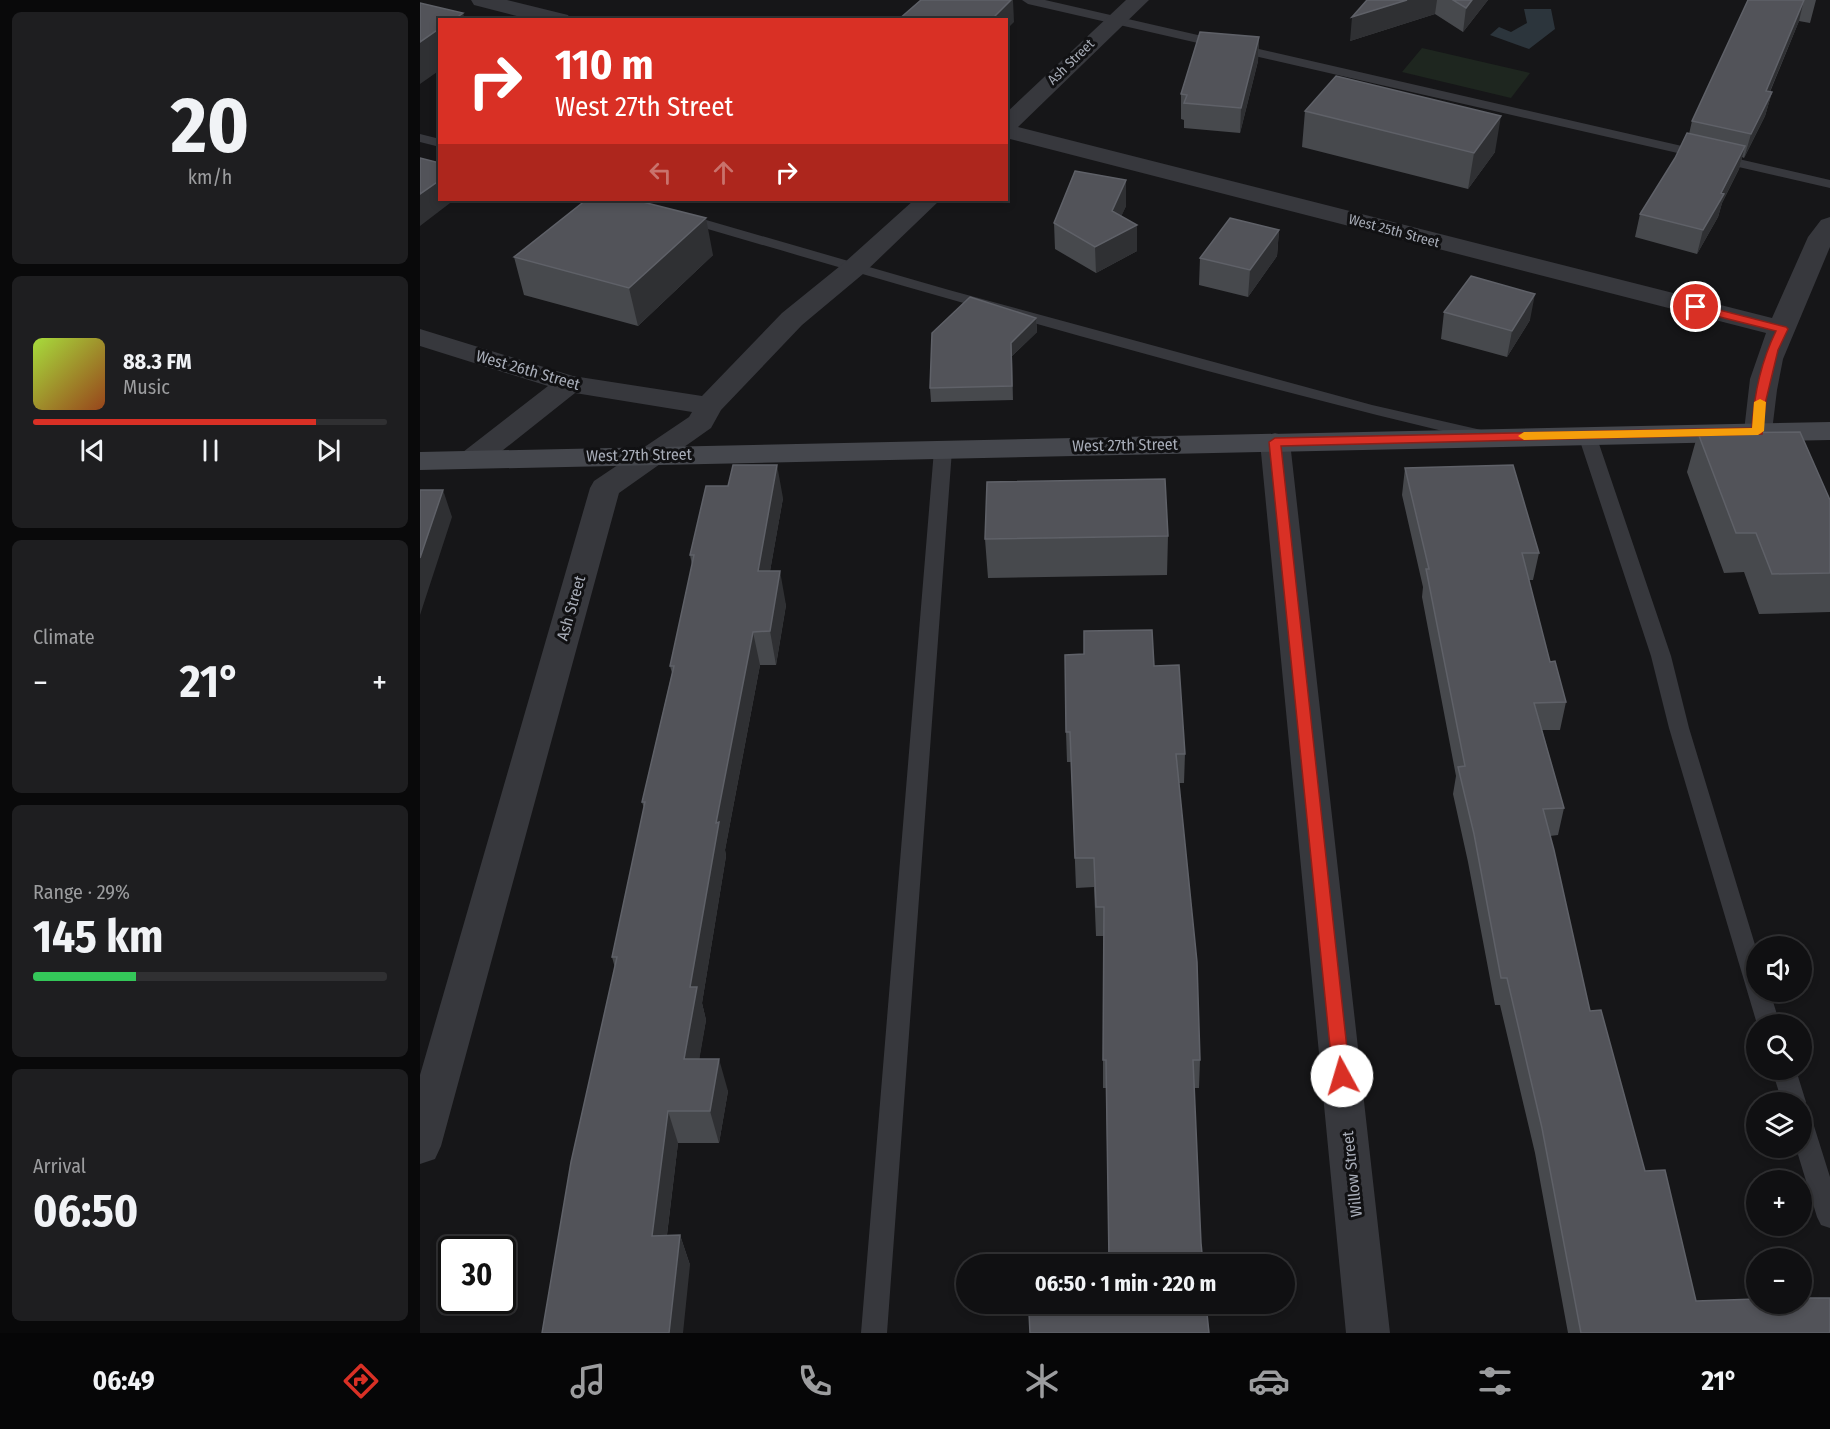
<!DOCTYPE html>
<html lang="en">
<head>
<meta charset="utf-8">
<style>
  body { margin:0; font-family:"Fira Sans Condensed",sans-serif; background:#1e1e20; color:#f1f3f6; height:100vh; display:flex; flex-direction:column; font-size:22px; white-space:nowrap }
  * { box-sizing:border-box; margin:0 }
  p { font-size:20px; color:#9c9d9f }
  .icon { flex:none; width:33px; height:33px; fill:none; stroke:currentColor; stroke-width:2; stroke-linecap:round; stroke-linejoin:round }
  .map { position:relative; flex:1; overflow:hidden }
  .side { display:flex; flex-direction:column; gap:12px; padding:12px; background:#09090a; width:420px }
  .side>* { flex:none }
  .top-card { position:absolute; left:18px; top:18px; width:570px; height:183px; border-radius:0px; box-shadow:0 3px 9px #0003,0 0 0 2px #303032; background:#d93025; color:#fff; overflow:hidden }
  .controls { position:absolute; left:1326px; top:936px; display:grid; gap:12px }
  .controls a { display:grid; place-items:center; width:66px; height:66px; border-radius:50%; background:#101012; box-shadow:0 3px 9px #0003,0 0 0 2px #303032; font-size:30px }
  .speed { position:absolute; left:18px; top:1236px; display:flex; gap:12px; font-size:30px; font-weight:700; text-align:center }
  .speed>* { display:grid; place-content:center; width:78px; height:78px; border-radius:50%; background:#101012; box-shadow:0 3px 9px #0003,0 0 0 2px #303032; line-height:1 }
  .speed .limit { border:3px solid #111; border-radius:9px; background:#fff; color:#111 }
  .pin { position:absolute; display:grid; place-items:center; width:51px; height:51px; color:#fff; margin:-26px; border:3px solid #fff; border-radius:50%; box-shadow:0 2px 6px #0007 }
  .me { position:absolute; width:66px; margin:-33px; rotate:354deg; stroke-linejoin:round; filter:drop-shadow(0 0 4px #0008) }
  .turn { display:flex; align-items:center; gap:21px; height:126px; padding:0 18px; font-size:27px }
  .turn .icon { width:78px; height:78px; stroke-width:2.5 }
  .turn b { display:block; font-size:42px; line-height:51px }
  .lanes { display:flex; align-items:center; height:57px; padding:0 18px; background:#0003; justify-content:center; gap:30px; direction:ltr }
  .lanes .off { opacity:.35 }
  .big { font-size:45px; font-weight:700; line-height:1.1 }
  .side .card { flex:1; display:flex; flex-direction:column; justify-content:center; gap:9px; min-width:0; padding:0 21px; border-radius:9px; background:#1e1e20 }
  .side .dial { align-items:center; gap:0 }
  .dial b { font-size:78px; line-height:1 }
  .song { display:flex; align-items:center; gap:18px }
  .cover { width:72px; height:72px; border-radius:9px; background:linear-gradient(135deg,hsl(80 70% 55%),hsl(20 70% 35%)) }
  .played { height:6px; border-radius:3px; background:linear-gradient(90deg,#d93025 80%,#303032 80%) }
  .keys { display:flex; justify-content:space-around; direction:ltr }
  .heat { display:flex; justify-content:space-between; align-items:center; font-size:33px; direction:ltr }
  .charge { height:9px; border-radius:4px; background:linear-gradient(90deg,#34c759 29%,#303032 0) }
  .trip { position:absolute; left:536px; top:1254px; width:339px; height:60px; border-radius:30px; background:#101012; box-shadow:0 3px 9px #0003,0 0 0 2px #303032; font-weight:700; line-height:60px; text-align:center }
  .tabs { display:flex; height:96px; justify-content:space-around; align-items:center; background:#060607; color:#9c9d9f }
  .tabs .icon { width:42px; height:42px }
  .tabs .current { color:#d93025 }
  .tabs b { font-size:27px; color:#f1f3f6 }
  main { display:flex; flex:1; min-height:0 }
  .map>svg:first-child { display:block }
  .green { fill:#1e261f }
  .water { fill:#2c353c }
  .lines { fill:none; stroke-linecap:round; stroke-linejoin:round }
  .lane { fill:#37383d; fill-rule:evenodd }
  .street { fill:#37383d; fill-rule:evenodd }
  .secondary { fill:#45474d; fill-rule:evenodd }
  .wall { fill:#47494d }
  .shaded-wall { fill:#2f3033 }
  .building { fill:#525359; stroke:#5f6168; stroke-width:1.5 }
  .route { fill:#d93025; stroke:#8d1f18; stroke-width:1.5 }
  .slow { fill:#f59e0b }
  .labels { text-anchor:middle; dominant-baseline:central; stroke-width:6; stroke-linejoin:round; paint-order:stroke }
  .far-street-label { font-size:14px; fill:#a8adb8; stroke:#111113 }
  .street-label { font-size:16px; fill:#a8adb8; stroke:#111113 }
</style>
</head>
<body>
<main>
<section class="side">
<div class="card dial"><b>20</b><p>km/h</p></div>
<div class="card">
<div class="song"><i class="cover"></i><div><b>88.3 FM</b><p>Music</p></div></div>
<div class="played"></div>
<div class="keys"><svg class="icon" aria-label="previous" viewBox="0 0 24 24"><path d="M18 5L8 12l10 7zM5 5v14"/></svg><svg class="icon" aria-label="pause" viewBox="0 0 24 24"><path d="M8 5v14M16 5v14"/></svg><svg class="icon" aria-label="next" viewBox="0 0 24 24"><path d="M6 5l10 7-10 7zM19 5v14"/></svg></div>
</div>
<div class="card"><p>Climate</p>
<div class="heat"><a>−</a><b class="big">21°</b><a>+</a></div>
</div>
<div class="card"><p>Range · 29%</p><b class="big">145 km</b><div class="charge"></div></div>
<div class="card"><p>Arrival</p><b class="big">06:50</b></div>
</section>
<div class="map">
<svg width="1410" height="1333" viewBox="0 0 1410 1333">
  <rect width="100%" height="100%" fill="#161618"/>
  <path class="green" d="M1002,48L1110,73L1091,98L982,72Z"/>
  <path class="water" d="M1104,9H1131L1135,29L1109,49L1070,35L1079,27L1091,32L1107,23Z"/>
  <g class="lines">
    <path class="lane" d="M602,0H625L1410,180V188L608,4Z
      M0,134L20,139V147L0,142Z
      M262,213L529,290L952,405L1070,432L1073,436L1070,440L1064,441C793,377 524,298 257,220L255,217L257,214Z
      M1167,430L1173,431L1176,435L1251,656L1269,728L1336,948V992H1350L1360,1024H1337L1249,728L1231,656L1158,435L1161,431Z
      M523,445L529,446L532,450L467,1333H441L514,450L517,446Z
      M1352,1070H1376L1386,1102L1382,1109V1102H1362Z
      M1382,1115L1391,1118L1394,1126L1410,1177V1228L1401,1225L1397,1217L1376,1148H1382Z"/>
    <path class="street" d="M51,0H87L148,15L151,20H112L54,5Z
      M706,0H729L598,127L1352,318L1388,237L1401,220L1410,217V247L1363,359L1357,390L1352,431L1348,437L1338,440L1328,437L1324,431L1330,379L1346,333L586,138V113Z
      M494,200H520L443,274L382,325L301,410L291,428L199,493L21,1146L15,1159L0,1164V1075L170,488L174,481L269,417L272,412L155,393L63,466L53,468L43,466L38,459L43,452L128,386L0,346V329L153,376L282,396L362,313L425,262Z
      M855,433L865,436L870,442L970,1333H926L840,442L845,436Z"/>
    <path class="secondary" d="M1410,422V440L0,470V452Z"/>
  </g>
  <path class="wall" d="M947,0H1068L1043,32L1015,14L930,41Z
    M1334,0H1396L1390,23L1379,21L1350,92H1352L1345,116L1324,158L1322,157L1319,169L1302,203L1298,217L1277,254L1215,237L1220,214L1255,158L1269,134L1272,121Z
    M839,37L838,61L820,133L764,128V120L761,119V94Z
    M885,111L1075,152L1048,189L882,147Z
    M706,206L701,216L717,251L676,273L635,249L634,223Z
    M859,230L857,256L828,297L779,285L780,258Z
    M293,255L218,326L104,295L94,257Z
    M1024,312L1110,320L1087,357L1021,339Z
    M616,318L617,332L592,356L593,400L511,402L510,388Z
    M1278,433L1410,500V612L1339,614L1324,572L1304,573L1267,472Z
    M985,468L1119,553L1113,580H1109L1130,662L1146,702L1140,730H1122L1144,808L1138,835L1130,836L1170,1011L1225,1171L1276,1301L1410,1333H1148L1115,1153L1080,1005H1075L1048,862L1033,794L1036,776L1002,597L1003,587L982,495Z
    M363,498L350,571L366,605L356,665H340L305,850L306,856L282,1003L286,1020L279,1059L308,1091L299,1143H258L247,1235H260L270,1265L151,1162L195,968L192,957L224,808L222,802L252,673L250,666L272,565L270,555Z
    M748,536L747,575L568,578L565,539Z
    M734,666L765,754L764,783H759L780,1060L779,1088H774L689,1261L686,1088H683V1060L684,936H676L674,887L656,888L651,762H647L646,732Z"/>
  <path class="shaded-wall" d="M591,0H593L594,22L586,30V20H571Z
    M987,0H1017L1015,14L930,41L932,17Z
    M1052,0H1068L1043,32L1046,8Z
    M1384,0L1379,21L1340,115L1346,91Z
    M43,13L45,20H33Z
    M20,28V70L0,84V42Z
    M839,37L838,61L820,133L821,108Z
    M1352,92L1345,116L1324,158L1331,134Z
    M1081,116L1075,152L1048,189L1054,153Z
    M1325,146L1319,169L1302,203L1298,217L1277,254L1283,230Z
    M20,180V200H34L0,226V194Z
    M706,180V206L692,237V211Z
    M286,218L293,255L218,326L209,288Z
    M717,225V251L676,273L675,247Z
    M859,230L857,256L828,297L830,270Z
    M1115,294L1110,320L1087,357L1092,331Z
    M616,318L617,332L592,356L593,400L591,343Z
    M357,465L363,498L344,605L338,571Z
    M23,490L32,517L0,615V558Z
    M360,571L366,605L356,665L350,631Z
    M333,632L340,665L305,850L306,856L282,1003L286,1020L274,1091L264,1059L270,987L296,823Z
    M299,1059L308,1091L299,1143L290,1111Z
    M248,1111L258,1143L243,1267L232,1236Z
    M260,1235L270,1265L263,1333H249Z"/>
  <path class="building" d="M501,0H591L571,20H478Z
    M947,0H987L932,17Z
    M1033,0H1052L1046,8Z
    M1328,0H1384L1346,91L1352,92L1331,134L1272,121Z
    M0,3L43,13L33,20H20V28L0,42Z
    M780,32L839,37L821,108L764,103L767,95L761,94Z
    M916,76L1081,116L1054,153L885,111Z
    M1267,133L1325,146L1301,193L1304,194L1283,230L1220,214L1255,158Z
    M0,158L20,163V180L0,194Z
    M655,171L706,180L692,211L717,225L675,247L634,223Z
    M166,200H215L286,218L209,288L94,257Z
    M810,218L859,230L830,270L780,258Z
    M1051,276L1115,294L1092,331L1024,312Z
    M550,297L616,318L591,343L592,386L510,388L512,333Z
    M1380,432L1410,500V573L1352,574L1336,533H1316L1278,433Z
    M313,465H357L338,571H360L350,631L333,632L296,823L299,822L270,987H277L264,1059H299L290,1111H248L232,1236L260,1235L249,1333H122L151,1162L197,957H192L225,802H222L254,666H250L274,555H270L286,486H308Z
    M1093,465L1119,553H1102L1130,662L1135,661L1146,702L1114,703L1144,808L1123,809L1134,850L1170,1011L1181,1010L1225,1171L1245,1170L1276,1301L1336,1299V1304H1382V1298H1410V1333H1161L1122,1128L1087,978H1081L1054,834L1038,767L1045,766L1006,569H1009L985,468Z
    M745,479L748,536L565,539L567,482Z
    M0,490H23L0,558Z
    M732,630L734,666L759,665L765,754H756L777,962L780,1060H773L781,1243L783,1264H649V1263L689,1261L686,1060H683L684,907H676L674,858H655L650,732H646L645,655L664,654V631Z
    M650,1304H786L789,1333H610L609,1313L650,1310Z"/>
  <path class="route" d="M1276,304L1366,327L1368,329L1358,350L1346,400L1342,434L861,446L930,1076L927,1081L922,1083L916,1081L913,1076L849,442L855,438L1332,428C1334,394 1341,362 1356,331L1272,310L1271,307Z"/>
  <path class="slow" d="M1340,399L1346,402L1344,431L1338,435L1104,440L1098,436L1104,432L1332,428L1334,402Z"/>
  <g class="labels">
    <g class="far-street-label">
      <text transform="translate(651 62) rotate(-44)">Ash Street</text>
      <text transform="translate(974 231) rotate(15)">West 25th Street</text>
    </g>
    <g class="street-label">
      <text transform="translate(108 370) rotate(16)">West 26th Street</text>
      <text transform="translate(705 445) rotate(-1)">West 27th Street</text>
      <text transform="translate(219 455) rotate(-1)">West 27th Street</text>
      <text transform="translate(151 608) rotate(-74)">Ash Street</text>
      <text transform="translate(932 1174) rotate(-96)">Willow Street</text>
    </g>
  </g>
</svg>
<div class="controls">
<a><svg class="icon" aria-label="sound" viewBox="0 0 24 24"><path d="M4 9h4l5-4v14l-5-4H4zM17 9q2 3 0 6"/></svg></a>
<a><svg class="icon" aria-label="search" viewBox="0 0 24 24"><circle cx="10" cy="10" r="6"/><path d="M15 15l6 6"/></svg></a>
<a><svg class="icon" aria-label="layers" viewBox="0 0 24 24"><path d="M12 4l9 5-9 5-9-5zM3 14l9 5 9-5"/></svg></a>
<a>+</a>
<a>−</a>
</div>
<div class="speed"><div class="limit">30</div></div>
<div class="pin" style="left:1276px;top:307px;background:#d93025"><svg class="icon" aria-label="arrive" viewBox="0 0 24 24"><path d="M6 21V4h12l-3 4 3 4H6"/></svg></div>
<svg class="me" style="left:922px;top:1076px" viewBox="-20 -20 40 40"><circle r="19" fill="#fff"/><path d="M0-13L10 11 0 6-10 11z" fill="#d93025"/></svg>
<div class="trip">06:50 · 1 min · 220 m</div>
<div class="top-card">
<div class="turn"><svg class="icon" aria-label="right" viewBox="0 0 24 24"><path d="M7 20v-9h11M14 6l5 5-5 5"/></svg><div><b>110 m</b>West 27th Street</div></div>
<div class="lanes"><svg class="icon off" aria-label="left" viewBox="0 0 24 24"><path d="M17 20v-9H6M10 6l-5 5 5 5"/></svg><svg class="icon off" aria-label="ahead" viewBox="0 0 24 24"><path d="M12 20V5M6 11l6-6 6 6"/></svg><svg class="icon" aria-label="right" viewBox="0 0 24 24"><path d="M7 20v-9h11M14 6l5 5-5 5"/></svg></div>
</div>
</div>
</main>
<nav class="tabs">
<b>06:49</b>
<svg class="icon current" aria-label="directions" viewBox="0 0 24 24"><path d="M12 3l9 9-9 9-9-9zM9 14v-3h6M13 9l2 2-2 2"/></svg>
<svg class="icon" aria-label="music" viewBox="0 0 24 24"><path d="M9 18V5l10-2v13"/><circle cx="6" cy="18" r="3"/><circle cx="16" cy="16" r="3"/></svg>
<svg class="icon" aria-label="phone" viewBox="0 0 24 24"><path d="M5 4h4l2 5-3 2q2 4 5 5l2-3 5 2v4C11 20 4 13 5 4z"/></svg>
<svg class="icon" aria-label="climate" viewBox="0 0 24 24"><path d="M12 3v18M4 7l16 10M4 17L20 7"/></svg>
<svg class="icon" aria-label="car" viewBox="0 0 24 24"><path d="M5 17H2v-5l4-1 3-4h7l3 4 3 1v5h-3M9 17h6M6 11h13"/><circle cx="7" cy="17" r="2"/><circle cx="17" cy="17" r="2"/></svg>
<svg class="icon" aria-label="filters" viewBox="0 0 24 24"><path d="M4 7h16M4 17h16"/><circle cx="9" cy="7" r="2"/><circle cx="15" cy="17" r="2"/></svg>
<b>21°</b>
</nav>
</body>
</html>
